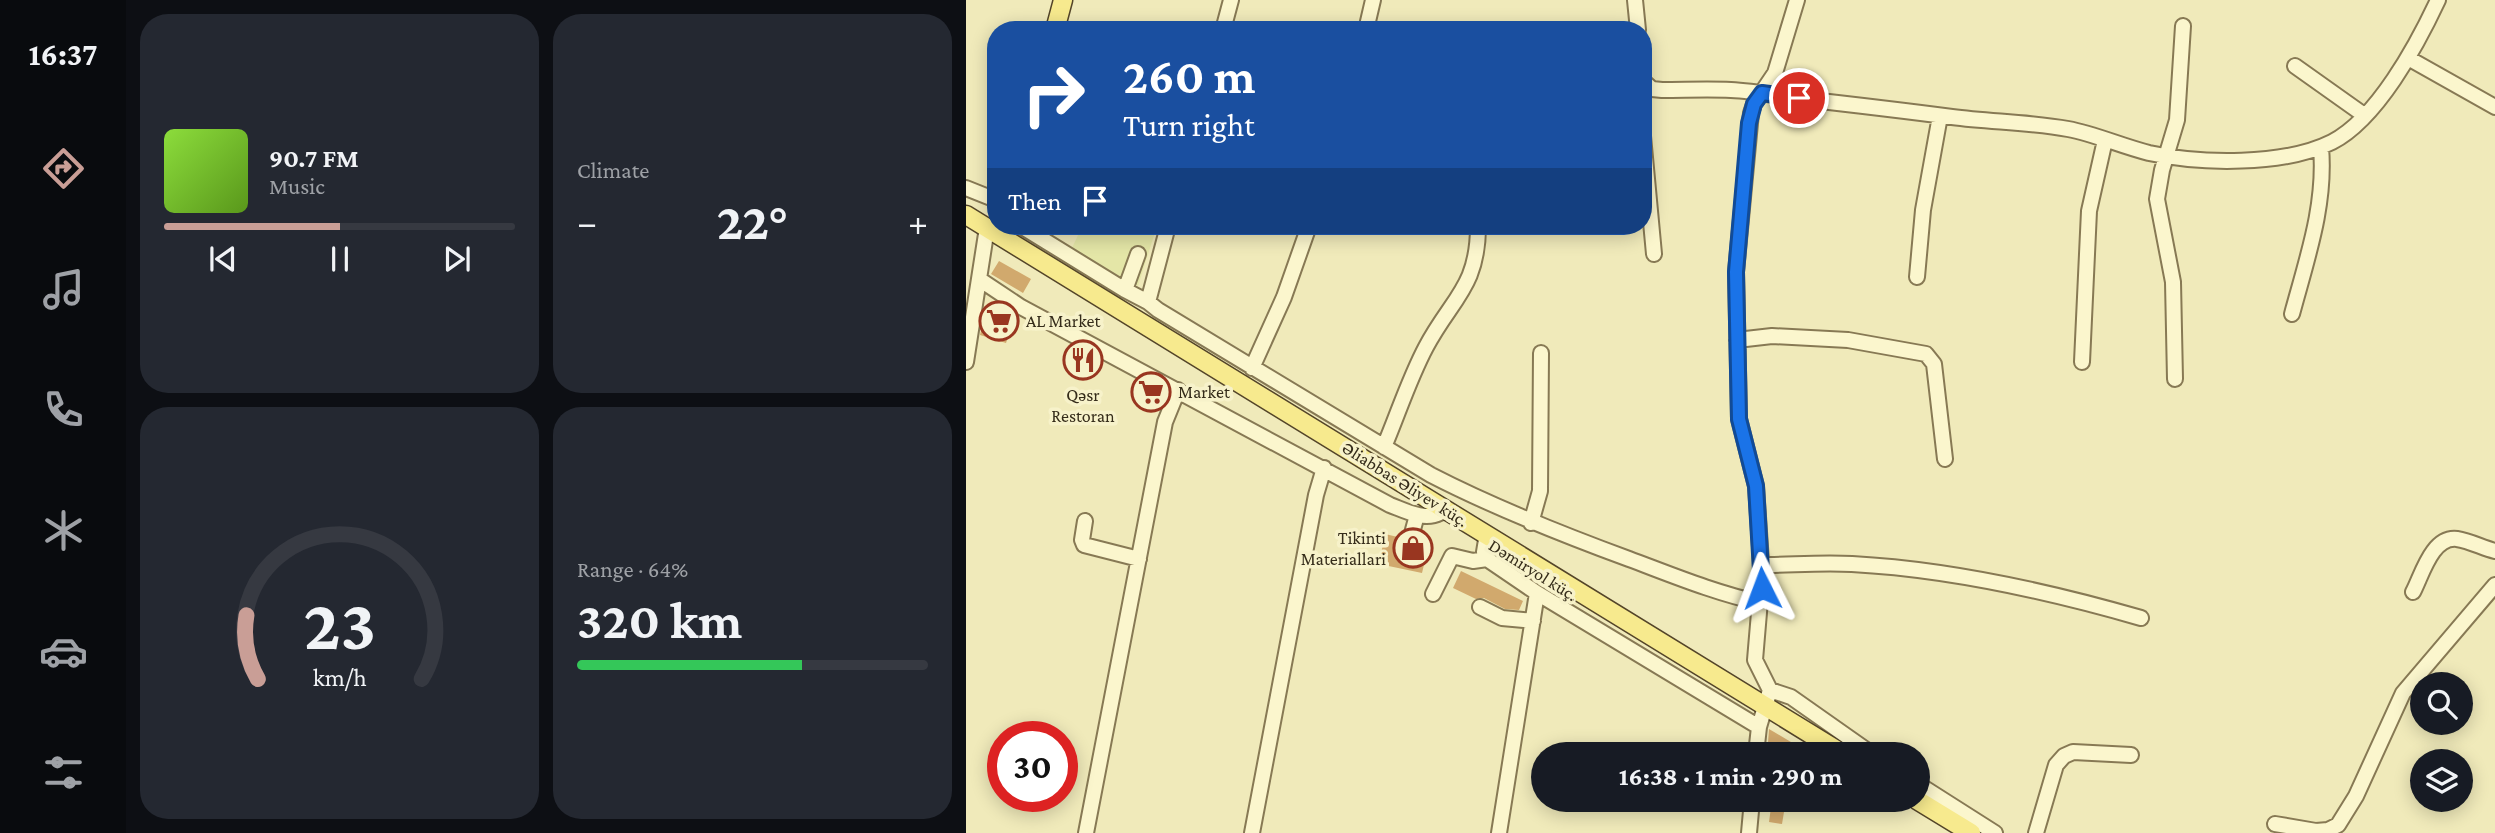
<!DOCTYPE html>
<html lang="en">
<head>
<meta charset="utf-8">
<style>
  body { margin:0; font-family:"Crimson Pro",serif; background:#242831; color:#f1f3f6; height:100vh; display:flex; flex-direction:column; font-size:26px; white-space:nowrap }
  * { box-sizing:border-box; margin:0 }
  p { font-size:23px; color:#9ea1a6 }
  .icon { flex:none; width:38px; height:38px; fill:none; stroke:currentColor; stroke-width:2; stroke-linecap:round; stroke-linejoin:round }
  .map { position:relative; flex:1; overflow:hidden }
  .details { display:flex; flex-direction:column; gap:14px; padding:14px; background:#0d0f14; width:840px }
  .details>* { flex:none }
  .guide { position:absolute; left:21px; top:21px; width:665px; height:214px; border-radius:28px; box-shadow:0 4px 18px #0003; background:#1a4fa0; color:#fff; overflow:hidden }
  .tools { position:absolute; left:1444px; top:672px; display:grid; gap:14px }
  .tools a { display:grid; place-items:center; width:63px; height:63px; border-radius:50%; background:#171b24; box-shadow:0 4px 18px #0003; font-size:35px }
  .speed { position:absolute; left:21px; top:721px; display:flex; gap:14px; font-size:35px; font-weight:700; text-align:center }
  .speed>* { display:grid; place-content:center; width:91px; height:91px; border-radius:50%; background:#171b24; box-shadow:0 4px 18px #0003; line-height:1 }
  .speed .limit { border:10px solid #d22; background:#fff; color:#111 }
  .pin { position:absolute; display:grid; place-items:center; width:60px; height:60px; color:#fff; margin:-30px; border:4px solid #fff; border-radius:50%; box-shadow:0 2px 7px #0007 }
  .me { position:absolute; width:77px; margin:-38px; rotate:357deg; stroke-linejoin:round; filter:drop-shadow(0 0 5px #0008) }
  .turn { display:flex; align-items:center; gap:24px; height:147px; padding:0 21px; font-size:32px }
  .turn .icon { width:91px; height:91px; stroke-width:2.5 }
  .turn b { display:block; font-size:49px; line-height:60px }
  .then { display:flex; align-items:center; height:66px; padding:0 21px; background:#0003; gap:14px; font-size:26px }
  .big { font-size:52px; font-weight:700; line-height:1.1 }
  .details .tile { flex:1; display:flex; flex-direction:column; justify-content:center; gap:10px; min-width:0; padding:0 24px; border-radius:28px; background:#242831 }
  .details .dial { align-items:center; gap:0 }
  .dial svg { height:182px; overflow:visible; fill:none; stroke:#363941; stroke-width:7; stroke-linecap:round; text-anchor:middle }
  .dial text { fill:#f1f3f6; stroke:none }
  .song { display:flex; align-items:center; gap:21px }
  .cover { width:84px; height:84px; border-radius:10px; background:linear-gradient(135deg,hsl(90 70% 55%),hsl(90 70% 35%)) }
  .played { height:7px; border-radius:4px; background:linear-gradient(90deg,#c99e96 50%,#363941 50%) }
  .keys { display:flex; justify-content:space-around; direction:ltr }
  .heat { display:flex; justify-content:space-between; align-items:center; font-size:38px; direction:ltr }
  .charge { height:10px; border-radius:5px; background:linear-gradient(90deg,#34c759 64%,#363941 0) }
  .details .tiles { flex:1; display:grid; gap:14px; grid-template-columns:repeat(2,1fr) }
  .trip { position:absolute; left:565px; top:742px; width:399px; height:70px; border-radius:35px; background:#171b24; box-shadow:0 4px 18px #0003; font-weight:700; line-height:70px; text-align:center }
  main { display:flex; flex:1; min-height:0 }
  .menu { display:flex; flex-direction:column; width:126px; justify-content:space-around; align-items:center; background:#090b0e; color:#9ea1a6 }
  .menu .icon { width:49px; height:49px }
  .menu .active { color:#c99e96 }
  .menu b { font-size:32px; color:#f1f3f6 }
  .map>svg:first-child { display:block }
  .farmland { fill:#e4e6a7 }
  .building { fill:#d1a96d }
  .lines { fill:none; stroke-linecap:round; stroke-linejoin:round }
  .minor-casing { stroke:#877954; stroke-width:18 }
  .major-casing { stroke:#544529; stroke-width:21 }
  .minor { stroke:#fbf6cd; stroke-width:14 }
  .major { stroke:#f7ea8e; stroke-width:18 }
  .route-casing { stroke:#114b97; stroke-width:18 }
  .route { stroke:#1a73e8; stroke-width:12 }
  .labels { text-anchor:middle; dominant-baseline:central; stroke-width:7; stroke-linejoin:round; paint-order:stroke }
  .poi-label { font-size:18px; fill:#352c1a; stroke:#f7f2ca; text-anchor:start }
  .street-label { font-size:18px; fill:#352c1a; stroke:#f7f2ca }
</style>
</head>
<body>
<main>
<nav class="menu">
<b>16:37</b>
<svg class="icon active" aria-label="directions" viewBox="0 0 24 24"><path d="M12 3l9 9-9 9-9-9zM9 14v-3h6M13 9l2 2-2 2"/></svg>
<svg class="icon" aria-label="music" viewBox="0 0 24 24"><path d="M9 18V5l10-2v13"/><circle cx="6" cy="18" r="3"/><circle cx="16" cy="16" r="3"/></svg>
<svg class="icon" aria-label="phone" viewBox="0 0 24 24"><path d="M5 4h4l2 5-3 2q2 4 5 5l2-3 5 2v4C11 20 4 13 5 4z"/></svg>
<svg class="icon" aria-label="climate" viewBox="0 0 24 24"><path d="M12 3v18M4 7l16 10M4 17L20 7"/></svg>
<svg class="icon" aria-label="car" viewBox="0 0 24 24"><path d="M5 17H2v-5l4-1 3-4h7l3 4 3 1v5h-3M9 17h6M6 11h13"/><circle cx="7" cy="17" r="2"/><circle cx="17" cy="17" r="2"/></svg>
<svg class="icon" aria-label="filters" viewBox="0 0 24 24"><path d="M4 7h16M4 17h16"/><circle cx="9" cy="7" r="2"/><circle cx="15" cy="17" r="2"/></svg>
</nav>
<section class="details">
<div class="tiles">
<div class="tile">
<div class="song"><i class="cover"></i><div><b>90.7 FM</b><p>Music</p></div></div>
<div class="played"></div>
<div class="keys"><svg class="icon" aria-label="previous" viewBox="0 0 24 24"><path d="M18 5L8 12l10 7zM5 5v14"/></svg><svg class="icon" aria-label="pause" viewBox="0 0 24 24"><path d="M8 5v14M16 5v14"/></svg><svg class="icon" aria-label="next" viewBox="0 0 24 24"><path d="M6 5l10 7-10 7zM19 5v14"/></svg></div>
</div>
<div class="tile"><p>Climate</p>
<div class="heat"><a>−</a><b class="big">22°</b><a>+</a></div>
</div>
<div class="tile dial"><svg viewBox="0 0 100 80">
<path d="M14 69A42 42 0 1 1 86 69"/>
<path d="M14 69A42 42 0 0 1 9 41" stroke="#c99e96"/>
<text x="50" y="56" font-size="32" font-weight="700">23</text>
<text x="50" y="72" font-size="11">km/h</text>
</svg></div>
<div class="tile"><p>Range · 64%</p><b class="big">320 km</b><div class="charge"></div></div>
</div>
</section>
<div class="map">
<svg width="1529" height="833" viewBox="0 0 1529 833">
  <rect width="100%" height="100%" fill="#f0eaba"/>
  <path class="farmland" d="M109,226H191L172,286L105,250L115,229Z"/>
  <path class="building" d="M33,261L65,279L57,293L25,274Z
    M21,306L49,315L40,343L14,335Z
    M419,534L436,538L438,543L443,546H448L453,542L463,544L456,573L413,564Z
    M495,571L557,601L553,610L539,609L518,598L510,599L487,588Z
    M803,729L845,754H821L802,743Z
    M806,800H820L816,824L803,822Z"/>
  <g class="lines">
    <g class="minor-casing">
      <path id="minor" d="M669,0L672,30
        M257,30L265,0
        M400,30L407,0
        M1442,58L1529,107
        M1329,66L1398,115
        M677,81L686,89L696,90C719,90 742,89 765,90C786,91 807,95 828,98C881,104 933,110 986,117C1024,122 1064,122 1102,129C1129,134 1155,146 1183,153C1234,164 1318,166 1366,142C1411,119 1451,45 1472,0
        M677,136L688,254
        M0,188L30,200
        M55,226L159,290L182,302
        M202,226L182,302L192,310L465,475C529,508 595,534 663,559C706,575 749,593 795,603
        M951,277L957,210L974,116
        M13,279L55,307L424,505C440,511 458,521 474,513
        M159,290L172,254
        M1326,314C1341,258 1360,205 1355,147
        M771,340L806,336L882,340L960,354L968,364L979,459
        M0,362L20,234
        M1116,362L1123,211L1139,140
        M286,368L318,297L343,226
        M1209,379L1207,282L1191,199L1196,170L1211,120L1217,26
        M418,447C432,414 443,379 460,347C486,298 512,287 512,226
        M119,521L116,540L118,545L173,559
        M565,523L574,491L575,353
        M445,537L451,515
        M520,540L518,552L521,559L571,593L533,833
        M795,565C825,565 856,562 886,564C979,569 1085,592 1175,618
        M1447,592C1456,575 1466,536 1491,539C1504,541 1517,548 1529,551
        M571,593L793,727
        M467,594L486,556L507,561L521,559
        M514,607L536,618L567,621
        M804,690L825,697L906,754
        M790,754L793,727L804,690L789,660L796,577L790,486L773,419L770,272L785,113L788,104L809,73L831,0
        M952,784L1029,833
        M1309,824L1350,831L1362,830L1372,825L1390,796L1437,693L1529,585
        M120,833L199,422L212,390
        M286,833L350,495L358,468
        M783,833L786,800
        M1070,833L1090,765L1098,756L1107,752L1165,755"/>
    </g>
    <g class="major-casing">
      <path id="major" d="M89,30L97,0
        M0,215L877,754
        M951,800L1005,833"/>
    </g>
    <use href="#minor" class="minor"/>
    <use href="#major" class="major"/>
  </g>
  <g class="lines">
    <g class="route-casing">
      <path id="route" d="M796,588L790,486L773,419L770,272L783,123L788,104L796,93L833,98"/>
    </g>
    <use href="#route" class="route"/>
  </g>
  <defs>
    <g id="supermarket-ring" transform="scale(2.0125)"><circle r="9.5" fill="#f7f2ca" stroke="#993620" stroke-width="1.5"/><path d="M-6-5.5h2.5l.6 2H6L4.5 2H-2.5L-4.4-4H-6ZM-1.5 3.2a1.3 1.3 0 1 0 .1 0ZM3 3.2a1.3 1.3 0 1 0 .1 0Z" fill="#993620"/></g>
    <g id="restaurant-ring" transform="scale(2.0125)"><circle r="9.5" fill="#f7f2ca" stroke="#993620" stroke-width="1.5"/><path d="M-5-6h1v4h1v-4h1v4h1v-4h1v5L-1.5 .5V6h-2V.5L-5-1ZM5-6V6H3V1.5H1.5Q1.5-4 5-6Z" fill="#993620"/></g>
    <g id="shop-ring" transform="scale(2.0125)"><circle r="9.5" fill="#f7f2ca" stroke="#993620" stroke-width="1.5"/><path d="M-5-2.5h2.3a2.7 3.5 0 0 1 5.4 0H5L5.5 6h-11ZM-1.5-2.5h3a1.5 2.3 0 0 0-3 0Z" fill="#993620"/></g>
  </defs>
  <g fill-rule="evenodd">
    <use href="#supermarket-ring" x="33" y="321"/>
    <use href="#restaurant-ring" x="117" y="360"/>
    <use href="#supermarket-ring" x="185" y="392"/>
    <use href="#shop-ring" x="447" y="548"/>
  </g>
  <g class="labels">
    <g class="poi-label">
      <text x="60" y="321">AL Market</text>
      <text x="212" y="392">Market</text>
      <text x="117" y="395" text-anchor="middle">Qəsr<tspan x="117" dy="21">Restoran</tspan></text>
      <text x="420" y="538" text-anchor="end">Tikinti<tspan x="420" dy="21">Materiallari</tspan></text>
    </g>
    <g class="street-label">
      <text transform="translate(439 484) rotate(32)">Əliabbas Əliyev küç.</text>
      <text transform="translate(567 570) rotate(32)">Dəmiryol küç.</text>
    </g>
  </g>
</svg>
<div class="tools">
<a><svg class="icon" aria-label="search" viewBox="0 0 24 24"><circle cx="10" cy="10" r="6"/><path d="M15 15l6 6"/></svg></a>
<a><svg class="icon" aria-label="layers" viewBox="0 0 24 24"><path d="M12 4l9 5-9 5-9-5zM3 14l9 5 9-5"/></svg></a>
</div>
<div class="speed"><div class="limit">30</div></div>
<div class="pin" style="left:833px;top:98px;background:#d93025"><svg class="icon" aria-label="arrive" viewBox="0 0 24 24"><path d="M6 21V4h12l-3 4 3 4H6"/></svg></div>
<svg class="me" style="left:796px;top:588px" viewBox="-20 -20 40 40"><path d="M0-17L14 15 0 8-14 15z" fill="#1a73e8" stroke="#fff" stroke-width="4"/></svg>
<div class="trip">16:38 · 1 min · 290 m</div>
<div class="guide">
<div class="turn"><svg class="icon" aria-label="right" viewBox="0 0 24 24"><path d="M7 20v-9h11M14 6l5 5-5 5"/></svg><div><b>260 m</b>Turn right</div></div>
<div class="then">Then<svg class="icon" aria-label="arrive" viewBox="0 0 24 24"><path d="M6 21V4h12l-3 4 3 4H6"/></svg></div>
</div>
</div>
</main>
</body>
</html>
